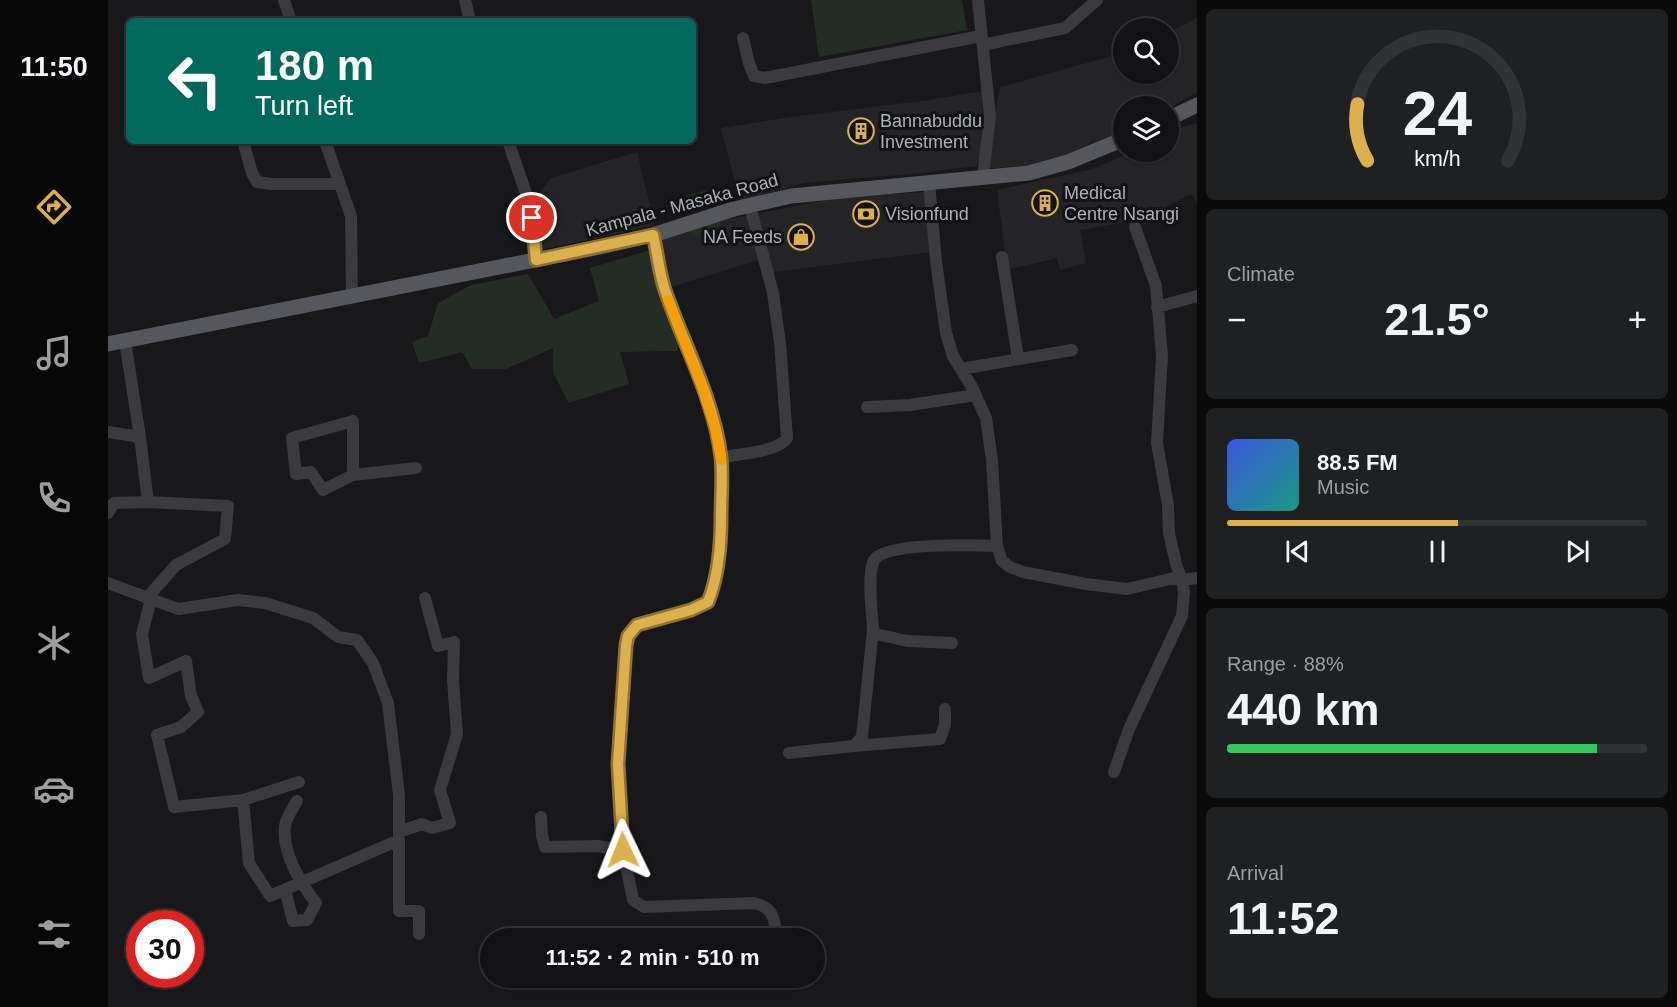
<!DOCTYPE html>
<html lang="en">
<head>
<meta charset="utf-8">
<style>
  body { margin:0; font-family:Helvetica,sans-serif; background:#1f2022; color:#f1f3f6; height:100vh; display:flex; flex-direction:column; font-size:22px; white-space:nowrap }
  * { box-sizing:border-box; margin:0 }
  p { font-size:20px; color:#9c9ea0 }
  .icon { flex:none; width:33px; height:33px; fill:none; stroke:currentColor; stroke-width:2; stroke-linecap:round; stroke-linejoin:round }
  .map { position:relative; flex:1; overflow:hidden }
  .drawer { display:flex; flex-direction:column; gap:9px; padding:9px; background:#0a0a0b; width:480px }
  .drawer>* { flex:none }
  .guide { position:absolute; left:18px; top:18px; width:570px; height:126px; border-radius:9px; box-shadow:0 2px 4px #0004,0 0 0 2px #313234; background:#00695c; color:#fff; overflow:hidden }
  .tools { position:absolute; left:1005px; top:18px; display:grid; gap:12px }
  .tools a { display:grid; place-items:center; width:66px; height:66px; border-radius:50%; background:#121214; box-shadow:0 2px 4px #0004,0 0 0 2px #313234; font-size:30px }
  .speed { position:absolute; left:18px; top:910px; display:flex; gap:12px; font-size:30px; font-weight:700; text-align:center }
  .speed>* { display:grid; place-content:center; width:78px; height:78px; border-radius:50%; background:#121214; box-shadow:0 2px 4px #0004,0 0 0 2px #313234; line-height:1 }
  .speed .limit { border:9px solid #d22; background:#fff; color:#111 }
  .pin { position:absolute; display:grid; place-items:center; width:51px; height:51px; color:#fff; margin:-26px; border:3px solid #fff; border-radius:50%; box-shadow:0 2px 6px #0007 }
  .me { position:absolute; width:66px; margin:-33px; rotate:358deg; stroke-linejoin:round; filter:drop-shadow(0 0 4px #0008) }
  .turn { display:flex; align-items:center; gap:21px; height:126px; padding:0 30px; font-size:27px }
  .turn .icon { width:78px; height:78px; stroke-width:2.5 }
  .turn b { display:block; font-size:42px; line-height:51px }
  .big { font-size:45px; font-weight:800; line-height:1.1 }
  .drawer .widget { flex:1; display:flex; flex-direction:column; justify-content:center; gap:9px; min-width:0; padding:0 21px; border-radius:9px; background:#1f2022 }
  .drawer .dial { align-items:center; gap:0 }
  .dial svg { height:156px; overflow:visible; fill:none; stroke:#313234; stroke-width:7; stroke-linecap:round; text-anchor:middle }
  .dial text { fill:#f1f3f6; stroke:none }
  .song { display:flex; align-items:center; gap:18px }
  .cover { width:72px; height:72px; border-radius:9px; background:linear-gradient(135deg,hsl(230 70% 55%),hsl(170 70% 35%)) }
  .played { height:6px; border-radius:3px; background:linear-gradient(90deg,#dcb04e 55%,#313234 55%) }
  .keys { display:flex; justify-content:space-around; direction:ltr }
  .heat { display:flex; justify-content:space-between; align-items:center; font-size:33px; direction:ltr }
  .charge { height:9px; border-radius:4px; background:linear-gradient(90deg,#34c759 88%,#313234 0) }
  .trip { position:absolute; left:372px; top:928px; width:345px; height:60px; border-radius:30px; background:#121214; box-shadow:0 2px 4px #0004,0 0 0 2px #313234; font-weight:800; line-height:60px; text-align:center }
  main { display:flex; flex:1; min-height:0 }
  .menu { display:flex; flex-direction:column; width:108px; justify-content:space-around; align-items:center; background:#070708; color:#9c9ea0 }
  .menu .icon { width:42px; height:42px }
  .menu .active { color:#dcb04e }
  .menu b { font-size:27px; color:#f1f3f6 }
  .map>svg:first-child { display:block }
  .built { fill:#242427 }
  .green { fill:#252c26 }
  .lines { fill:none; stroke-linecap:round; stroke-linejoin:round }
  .minor { stroke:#3a3a3f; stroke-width:12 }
  .major { stroke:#56575d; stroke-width:15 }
  .route-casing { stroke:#8f7233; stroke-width:15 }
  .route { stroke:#dcb04e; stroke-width:10 }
  .slow { stroke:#f59e0b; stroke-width:10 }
  .labels { text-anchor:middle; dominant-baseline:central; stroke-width:6; stroke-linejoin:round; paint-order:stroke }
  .poi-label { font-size:18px; fill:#acb0b8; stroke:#131315; text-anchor:start }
  .street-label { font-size:18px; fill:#acb0b8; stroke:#131315 }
</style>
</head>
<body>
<main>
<nav class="menu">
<b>11:50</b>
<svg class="icon active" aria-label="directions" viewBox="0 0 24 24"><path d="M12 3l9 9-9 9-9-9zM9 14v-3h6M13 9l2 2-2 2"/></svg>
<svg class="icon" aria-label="music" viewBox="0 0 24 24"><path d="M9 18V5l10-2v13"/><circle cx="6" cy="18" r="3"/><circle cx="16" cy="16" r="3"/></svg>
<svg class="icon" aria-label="phone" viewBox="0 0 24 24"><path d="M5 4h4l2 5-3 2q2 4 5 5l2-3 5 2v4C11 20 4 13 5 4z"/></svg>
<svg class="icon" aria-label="climate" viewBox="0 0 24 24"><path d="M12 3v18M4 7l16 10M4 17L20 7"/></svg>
<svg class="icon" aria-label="car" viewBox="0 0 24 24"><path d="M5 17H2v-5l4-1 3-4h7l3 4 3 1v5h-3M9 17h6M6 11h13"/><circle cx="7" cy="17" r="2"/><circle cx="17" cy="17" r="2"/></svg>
<svg class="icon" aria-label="filters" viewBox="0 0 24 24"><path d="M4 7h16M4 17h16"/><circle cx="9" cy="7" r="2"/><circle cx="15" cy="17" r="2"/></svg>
</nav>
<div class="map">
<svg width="1089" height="1007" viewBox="0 0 1089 1007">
  <rect width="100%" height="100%" fill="#18181a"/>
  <path class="built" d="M1089,18V93L1061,108L1060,106H1016L1015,132L991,146L923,165L877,169L892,87L1015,53L1016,74H1060L1061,32Z
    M875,91L873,152L869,166L815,173L695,183L632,202L613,128L683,117L821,100Z
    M1089,123V203L1083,194L1034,219L972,230L978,263L952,270L949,258L899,270L889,190L985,169L1023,152H1060L1061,134L1077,126Z
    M529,152L547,226L431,250L428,218L429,196L443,178Z
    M818,192L823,252L659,273L654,259L560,288L553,254V238L612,221L733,197Z"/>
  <path class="green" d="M703,0H854L859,30L711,57Z
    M599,190L606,201L578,210V196Z
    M612,221L610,230L585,237L579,230Z
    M546,249L567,313L570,351L512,352L521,384L461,403L445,373V348L398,369H364L354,352L311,363L304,342L320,336L330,303L363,285L420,274L446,319L491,301L482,268Z"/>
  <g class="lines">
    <path class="minor" d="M176,0L183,21
      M357,0L362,21
      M870,0L882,116L875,176
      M635,38L641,63L646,76L657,78L873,36
      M875,45L957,28L989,0
      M135,141L144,173L149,182L164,184H231
      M217,141L243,216L244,297
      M400,141L421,202L428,260
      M821,183L828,261L838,333L845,356L864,387L878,418L884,460L889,546L894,561L902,567L915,572L978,584L1019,589L1066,578L1074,580L1089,578
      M545,235L557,292L575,342L587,367L607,428L613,458V543L604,591L600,602L583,610L529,625L520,636L517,645L510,763L515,850L525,900L536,907L646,903C668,908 665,920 670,939
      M894,257L910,358
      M1049,307L1089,296
      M17,341L32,437
      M853,369L964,350
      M759,407L802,405L868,395
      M0,432L32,437L40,502
      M613,458C630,453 669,453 679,438L672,343L665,293L642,206
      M245,475V421L184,438L188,474L203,472L215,490L245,475L308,468
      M0,513L6,503L40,502L120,506L117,539L68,565L39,598
      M0,583L70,609L130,600L157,603L205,618L230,637L249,640L265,663L280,703L291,795V911H311V934
      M43,599L34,634L41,678L78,661L83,696L90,712L73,727L49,735L66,807L135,800
      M844,643L800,641L767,634L765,629C764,612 759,574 766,560C776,542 868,545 889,546
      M746,746L832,739L837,725V709
      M681,753L746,746L754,737L765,629
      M1006,772L1021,729L1074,616L1076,592L1074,580L1068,564L1061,533L1060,505L1049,443L1054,356L1048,286L1027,227
      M191,782L135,800L141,863L162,896L291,840
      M433,817L434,836L437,847L489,846L515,850
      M291,832L314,824L324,828L342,823L332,790L349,734L345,680L346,642L330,646L317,598
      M177,890L185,921L199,920L208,903C192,882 174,854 177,826C178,818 185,808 189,801"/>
    <path class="major" d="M1060,119L1089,105
      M0,344L483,249L545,235L626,209L683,196L921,173L960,162L1016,139"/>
  </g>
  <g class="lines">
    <g class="route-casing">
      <path id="route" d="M424,218L428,260L545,235C550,254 551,275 558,293C577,347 606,400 613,457C615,477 613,497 613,517C613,545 611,575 600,602L583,610L529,625L520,636L518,645L510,764L515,850"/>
    </g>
    <use href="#route" class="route"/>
    <path class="slow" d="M560,300L594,387L607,428L613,460"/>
  </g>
  <defs>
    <g id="building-ring" transform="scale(1.35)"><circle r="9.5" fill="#131315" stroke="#dcb04e" stroke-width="1.5"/><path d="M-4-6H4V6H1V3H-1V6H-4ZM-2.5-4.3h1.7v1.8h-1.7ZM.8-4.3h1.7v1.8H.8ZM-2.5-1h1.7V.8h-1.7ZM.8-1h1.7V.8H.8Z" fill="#dcb04e"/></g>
    <g id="bank-ring" transform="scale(1.35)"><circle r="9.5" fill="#131315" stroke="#dcb04e" stroke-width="1.5"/><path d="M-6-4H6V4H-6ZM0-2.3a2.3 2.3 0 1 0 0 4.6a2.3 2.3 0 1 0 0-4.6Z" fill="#dcb04e"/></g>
    <g id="shop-ring" transform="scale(1.35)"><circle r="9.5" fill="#131315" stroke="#dcb04e" stroke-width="1.5"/><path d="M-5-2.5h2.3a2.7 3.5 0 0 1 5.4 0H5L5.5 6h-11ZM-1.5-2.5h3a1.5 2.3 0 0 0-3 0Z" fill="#dcb04e"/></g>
  </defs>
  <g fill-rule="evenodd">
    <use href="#building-ring" x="753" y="131"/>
    <use href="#building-ring" x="937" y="203"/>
    <use href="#bank-ring" x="758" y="214"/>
    <use href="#shop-ring" x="693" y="237"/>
  </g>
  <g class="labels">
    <g class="poi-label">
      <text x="772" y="121">Bannabuddu<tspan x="772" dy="21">Investment</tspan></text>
      <text x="956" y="193">Medical<tspan x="956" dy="21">Centre Nsangi</tspan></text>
      <text x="777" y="214">Visionfund</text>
      <text x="674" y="237" text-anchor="end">NA Feeds</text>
    </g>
    <g class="street-label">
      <text transform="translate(574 205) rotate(-15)">Kampala - Masaka Road</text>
    </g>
  </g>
</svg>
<div class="tools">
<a><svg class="icon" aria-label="search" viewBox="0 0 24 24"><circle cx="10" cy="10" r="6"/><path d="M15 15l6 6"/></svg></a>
<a><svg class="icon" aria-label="layers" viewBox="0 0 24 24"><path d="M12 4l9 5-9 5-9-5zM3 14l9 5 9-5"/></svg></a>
</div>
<div class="speed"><div class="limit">30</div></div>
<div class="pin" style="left:424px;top:218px;background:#d93025"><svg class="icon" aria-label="arrive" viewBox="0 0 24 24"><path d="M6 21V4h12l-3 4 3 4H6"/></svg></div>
<svg class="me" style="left:515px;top:850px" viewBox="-20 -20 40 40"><path d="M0-17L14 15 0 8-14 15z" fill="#dcb04e" stroke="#fff" stroke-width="4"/></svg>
<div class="trip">11:52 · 2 min · 510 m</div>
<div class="guide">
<div class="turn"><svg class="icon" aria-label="left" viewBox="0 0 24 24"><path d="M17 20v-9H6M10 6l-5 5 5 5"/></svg><div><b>180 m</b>Turn left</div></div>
</div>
</div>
<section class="drawer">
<div class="widget dial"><svg viewBox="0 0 100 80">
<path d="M14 69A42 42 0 1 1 86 69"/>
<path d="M14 69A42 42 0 0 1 9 40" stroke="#dcb04e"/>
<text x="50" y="56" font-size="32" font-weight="700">24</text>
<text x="50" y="72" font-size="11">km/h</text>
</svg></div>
<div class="widget"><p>Climate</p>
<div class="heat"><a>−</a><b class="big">21.5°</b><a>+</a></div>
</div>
<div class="widget">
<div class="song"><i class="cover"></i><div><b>88.5 FM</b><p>Music</p></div></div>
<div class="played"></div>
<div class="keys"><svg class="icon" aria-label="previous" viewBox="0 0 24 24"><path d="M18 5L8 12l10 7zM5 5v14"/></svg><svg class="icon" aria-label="pause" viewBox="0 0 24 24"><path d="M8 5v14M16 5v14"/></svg><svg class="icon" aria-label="next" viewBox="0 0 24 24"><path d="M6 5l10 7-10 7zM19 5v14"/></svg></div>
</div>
<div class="widget"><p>Range · 88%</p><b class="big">440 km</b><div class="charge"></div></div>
<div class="widget"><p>Arrival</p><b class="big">11:52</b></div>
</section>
</main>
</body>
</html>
